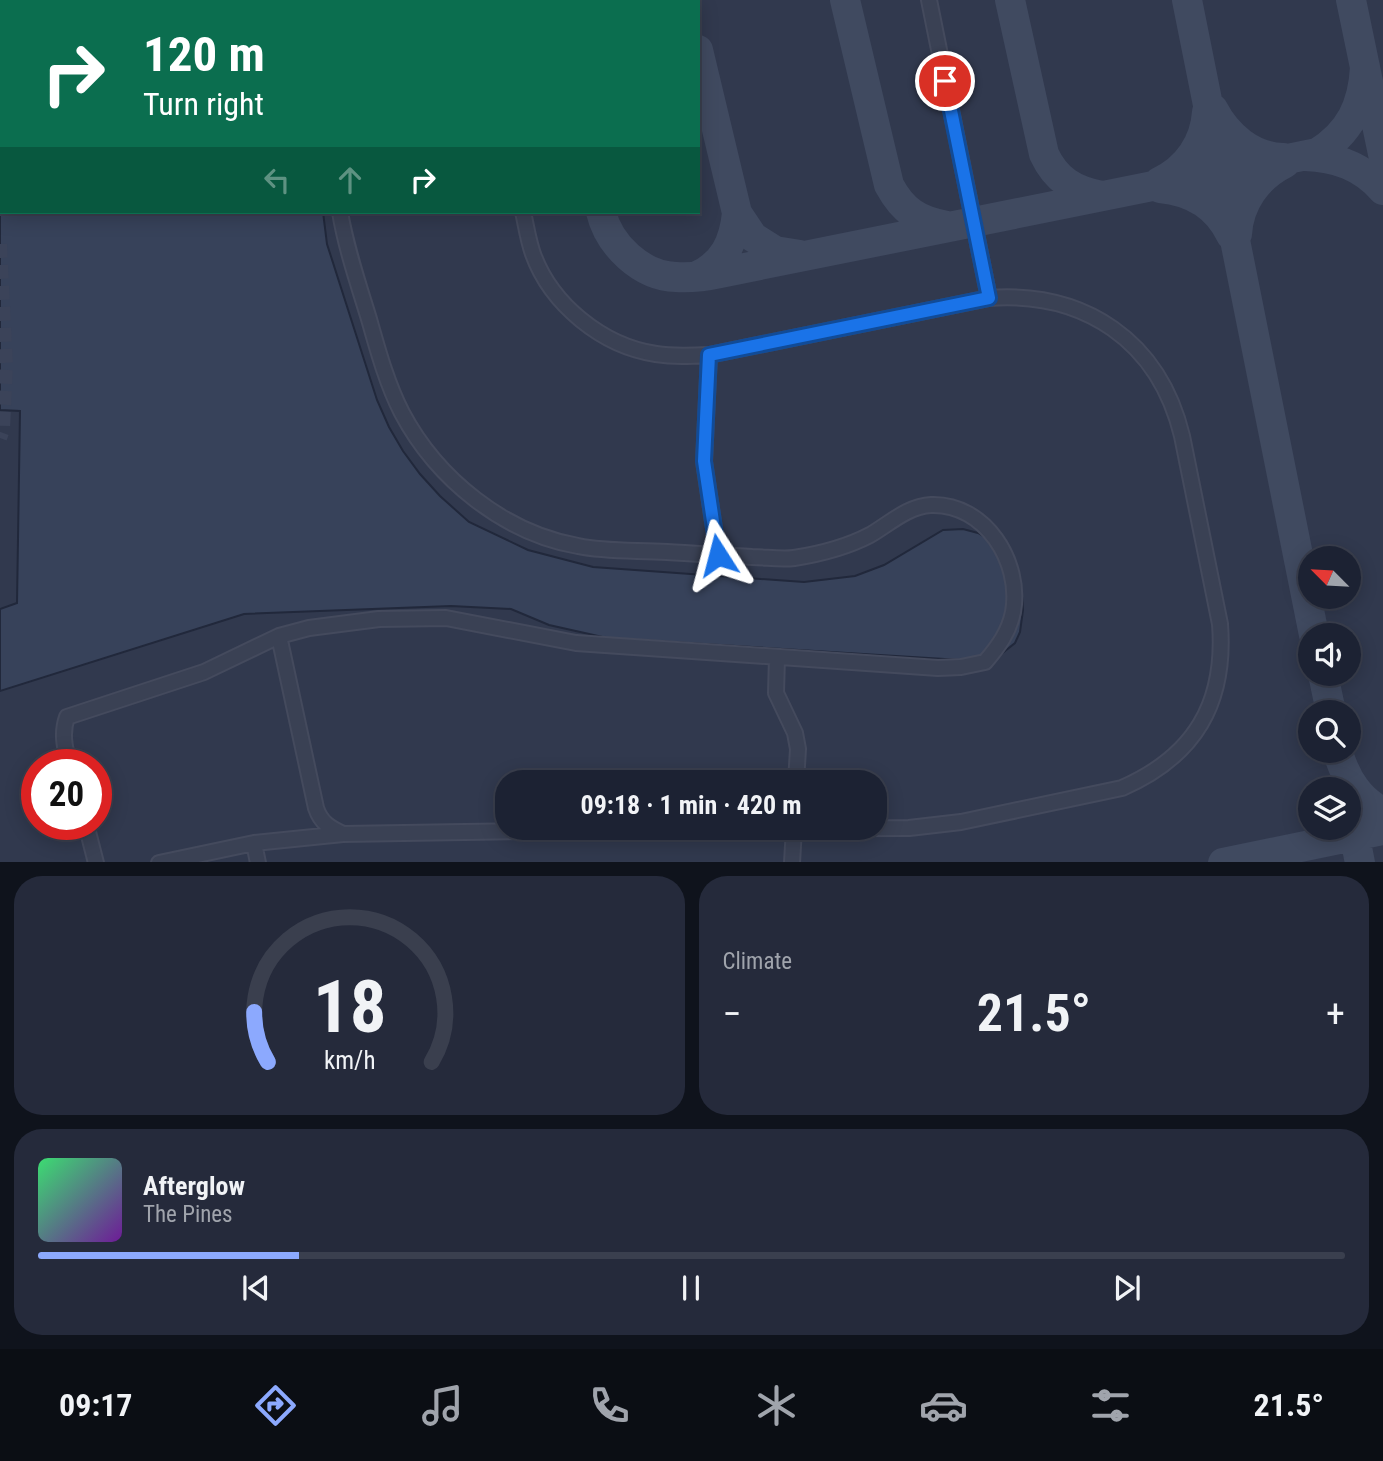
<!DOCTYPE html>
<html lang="en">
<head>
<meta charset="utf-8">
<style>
  body { margin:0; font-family:"Roboto Condensed",sans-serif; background:#252a3b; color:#f1f3f6; height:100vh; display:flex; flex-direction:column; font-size:26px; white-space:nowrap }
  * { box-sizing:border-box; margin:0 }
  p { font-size:23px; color:#a0a4ac }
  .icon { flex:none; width:38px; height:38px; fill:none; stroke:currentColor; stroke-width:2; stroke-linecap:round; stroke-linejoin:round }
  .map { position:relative; height:862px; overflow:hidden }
  .drawer { display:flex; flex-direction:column; gap:14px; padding:14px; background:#0f131c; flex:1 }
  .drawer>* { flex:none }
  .guide { position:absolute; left:0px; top:0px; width:700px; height:214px; box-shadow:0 4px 18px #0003,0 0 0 2px #3a3f4e; background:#0b6e4f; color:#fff; overflow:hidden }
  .needle { width:46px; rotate:294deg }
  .controls { position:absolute; left:1298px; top:546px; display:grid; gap:14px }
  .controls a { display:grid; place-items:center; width:63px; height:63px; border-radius:50%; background:#1c2233; box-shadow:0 4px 18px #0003,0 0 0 2px #3a3f4e; font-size:35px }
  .speed { position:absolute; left:21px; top:749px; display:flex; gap:14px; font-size:35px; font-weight:700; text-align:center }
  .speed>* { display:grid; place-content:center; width:91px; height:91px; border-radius:50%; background:#1c2233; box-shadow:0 4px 18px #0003,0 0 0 2px #3a3f4e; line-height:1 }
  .speed .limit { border:10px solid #d22; background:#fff; color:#111 }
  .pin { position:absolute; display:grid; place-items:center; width:60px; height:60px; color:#fff; margin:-30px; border:4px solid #fff; border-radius:50%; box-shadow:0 2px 7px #0007 }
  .me { position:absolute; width:77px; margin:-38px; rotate:351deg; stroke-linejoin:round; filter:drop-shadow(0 0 5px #0008) }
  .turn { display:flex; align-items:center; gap:24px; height:147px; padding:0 28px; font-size:32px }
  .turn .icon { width:91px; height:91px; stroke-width:2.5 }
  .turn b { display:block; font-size:49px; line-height:60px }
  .lanes { display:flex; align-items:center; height:66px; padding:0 28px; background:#0003; justify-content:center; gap:35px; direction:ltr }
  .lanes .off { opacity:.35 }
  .big { font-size:52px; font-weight:700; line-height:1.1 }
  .drawer .widget { flex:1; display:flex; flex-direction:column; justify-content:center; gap:10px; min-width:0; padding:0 24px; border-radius:28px; background:#252a3b }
  .drawer .dial { align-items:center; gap:0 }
  .dial svg { height:182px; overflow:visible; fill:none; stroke:#3a3f4e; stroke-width:7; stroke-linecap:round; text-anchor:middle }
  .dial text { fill:#f1f3f6; stroke:none }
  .song { display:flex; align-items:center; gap:21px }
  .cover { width:84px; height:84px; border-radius:10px; background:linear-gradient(135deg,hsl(140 70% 55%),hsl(280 70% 35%)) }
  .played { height:7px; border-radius:4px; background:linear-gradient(90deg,#8ca9fe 20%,#3a3f4e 20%) }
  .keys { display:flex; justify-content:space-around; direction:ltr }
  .heat { display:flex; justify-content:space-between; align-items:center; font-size:38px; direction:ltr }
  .drawer .tiles { flex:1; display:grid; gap:14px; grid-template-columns:1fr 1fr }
  .widget:last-child { grid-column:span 2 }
  .trip { position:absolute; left:495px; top:770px; width:392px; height:70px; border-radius:28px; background:#1c2233; box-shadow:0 4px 18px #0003,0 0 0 2px #3a3f4e; font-weight:700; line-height:70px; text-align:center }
  .dock { display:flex; height:112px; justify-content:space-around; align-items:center; background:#0b0e14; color:#a0a4ac }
  .dock .icon { width:49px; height:49px }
  .dock .current { color:#8ca9fe }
  .dock b { font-size:32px; color:#f1f3f6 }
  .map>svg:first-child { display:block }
  .airport { fill:#31394e; fill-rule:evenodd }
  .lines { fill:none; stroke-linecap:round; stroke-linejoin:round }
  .taxiway { stroke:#404a60; stroke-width:30 }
  .building { fill:#37425a; stroke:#21283b; stroke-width:2 }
  .minor-tunnel { stroke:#3b4359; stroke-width:14; stroke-dasharray:14 7; stroke-linecap:butt }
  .minor-casing { stroke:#444a5d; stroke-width:18 }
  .path { stroke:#41575d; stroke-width:2; stroke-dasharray:5 5; stroke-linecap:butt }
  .minor { stroke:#3a4154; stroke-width:14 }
  .route-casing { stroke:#114b97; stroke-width:18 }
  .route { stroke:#1a73e8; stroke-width:12 }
</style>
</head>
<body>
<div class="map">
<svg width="1383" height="863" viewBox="0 0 1383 863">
  <rect width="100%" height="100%" fill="#252e44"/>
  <path class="airport" d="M0,0H1383V862H0ZM2,2H698V212H2ZM1311,558H1349V597H1311ZM1311,635H1349V674H1311ZM1311,712H1349V751H1311ZM37,765H96V824H37ZM508,782H875V828H508ZM1311,789H1349V828H1311Z"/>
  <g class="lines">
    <path class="taxiway" d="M682,0L683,2
      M845,0L889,185C903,211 918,221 947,226
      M1010,0L1044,154C1056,180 1074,191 1102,196
      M1187,0L1314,635
      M1351,0L1383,154
      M570,2L571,0
      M698,50L737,213L753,237L775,251L800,255
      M1213,109C1227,136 1252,157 1283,158
      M1305,156C1336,157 1362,166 1383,190
      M1159,182C1187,169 1205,143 1207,112
      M1160,188C1192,191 1217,205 1231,235
      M601,212C609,245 641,276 676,277C691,278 706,276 720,273L1317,153C1350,133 1363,105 1365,67
      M1237,234C1239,203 1257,177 1285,163
      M697,276C724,264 734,242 737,213
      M1323,674L1331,712
      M1339,756C1347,780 1359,800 1383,812
      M1351,817L1360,863
      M1223,863L1383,830"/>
  </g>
  <path class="building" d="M0,0H286L287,2H2V212H323L327,244L377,400L389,427L403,451L420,474L440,496L469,522L528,550L593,567L804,582L855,576L884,565L943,530L963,529L978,533L990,540L1013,566L1022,595L1023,610L1020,632L1015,643L996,658L977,661L607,638L549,625L511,609L451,606L244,614L0,691V609L17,603L20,411L0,410Z"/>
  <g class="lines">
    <path class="minor-tunnel" d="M0,244L6,365L3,430L0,438"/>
    <g class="minor-casing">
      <path id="minor" d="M304,0V2
        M472,0V2
        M929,0L989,298
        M709,355L704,462L718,555
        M279,636L316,808C321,823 330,828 343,834
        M777,657L776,693L795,733L798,749L796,782
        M69,765C65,748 61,734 67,717L204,672L279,636L309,628L379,619L446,618L576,643L938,668L961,667L985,662C998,647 1009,632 1013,612C1022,562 985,503 931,505C908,506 889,524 870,535C847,547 820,554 794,558C781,560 765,557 752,557C724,555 696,554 667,552C638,550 606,552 578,546C504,533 437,479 402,413C387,384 378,351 369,319C358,283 346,248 340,212
        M86,824L96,863
        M254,843L258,863
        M159,863L254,843L343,834L639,829L909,828L961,822L1122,788C1195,756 1226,703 1220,624L1182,436C1159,341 1085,291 989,298L709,355C691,356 674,357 656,354C602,346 551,304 533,254C528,240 526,225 523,212
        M792,863L794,828"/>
    </g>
    <path class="path" d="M231,0V2"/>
    <use href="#minor" class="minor"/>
  </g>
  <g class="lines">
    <g class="route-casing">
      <path id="route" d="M718,555L704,461L709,355L989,298L945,81"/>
    </g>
    <use href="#route" class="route"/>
  </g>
</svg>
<div class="controls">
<a><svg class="needle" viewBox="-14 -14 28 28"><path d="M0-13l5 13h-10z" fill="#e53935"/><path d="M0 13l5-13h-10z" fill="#a0a4ac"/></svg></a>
<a><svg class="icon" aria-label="sound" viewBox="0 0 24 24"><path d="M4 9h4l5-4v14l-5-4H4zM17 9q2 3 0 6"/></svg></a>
<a><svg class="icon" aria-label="search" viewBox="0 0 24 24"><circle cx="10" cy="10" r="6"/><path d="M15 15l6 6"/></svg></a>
<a><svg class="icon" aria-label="layers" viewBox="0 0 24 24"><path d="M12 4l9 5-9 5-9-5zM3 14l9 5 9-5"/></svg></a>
</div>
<div class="speed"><div class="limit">20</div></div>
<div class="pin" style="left:945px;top:81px;background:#d93025"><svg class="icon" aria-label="arrive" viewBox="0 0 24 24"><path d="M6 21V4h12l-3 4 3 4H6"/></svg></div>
<svg class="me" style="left:718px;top:555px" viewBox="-20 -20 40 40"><path d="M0-17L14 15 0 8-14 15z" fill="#1a73e8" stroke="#fff" stroke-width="4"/></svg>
<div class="trip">09:18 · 1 min · 420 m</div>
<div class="guide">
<div class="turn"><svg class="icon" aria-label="right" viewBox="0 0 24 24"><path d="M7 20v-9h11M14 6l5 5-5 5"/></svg><div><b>120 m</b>Turn right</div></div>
<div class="lanes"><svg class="icon off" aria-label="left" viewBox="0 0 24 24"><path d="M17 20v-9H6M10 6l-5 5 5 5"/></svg><svg class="icon off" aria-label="ahead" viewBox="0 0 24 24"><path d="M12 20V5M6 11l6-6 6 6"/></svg><svg class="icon" aria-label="right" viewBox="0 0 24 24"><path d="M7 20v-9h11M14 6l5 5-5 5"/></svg></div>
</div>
</div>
<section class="drawer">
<div class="tiles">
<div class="widget dial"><svg viewBox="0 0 100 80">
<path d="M14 69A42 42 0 1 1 86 69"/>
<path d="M14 69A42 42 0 0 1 8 47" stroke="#8ca9fe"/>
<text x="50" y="56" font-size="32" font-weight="700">18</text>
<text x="50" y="72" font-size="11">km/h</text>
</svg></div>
<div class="widget"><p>Climate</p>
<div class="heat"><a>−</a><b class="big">21.5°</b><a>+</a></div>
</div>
<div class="widget">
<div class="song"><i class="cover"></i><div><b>Afterglow</b><p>The Pines</p></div></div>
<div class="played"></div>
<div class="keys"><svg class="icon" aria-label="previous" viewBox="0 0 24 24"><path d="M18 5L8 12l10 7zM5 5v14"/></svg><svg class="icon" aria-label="pause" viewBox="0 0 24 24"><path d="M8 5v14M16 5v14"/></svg><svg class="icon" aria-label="next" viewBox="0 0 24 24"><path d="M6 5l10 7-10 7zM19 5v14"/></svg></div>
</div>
</div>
</section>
<nav class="dock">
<b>09:17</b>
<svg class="icon current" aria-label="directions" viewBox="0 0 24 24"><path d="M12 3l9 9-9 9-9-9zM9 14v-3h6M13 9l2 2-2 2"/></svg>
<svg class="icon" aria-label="music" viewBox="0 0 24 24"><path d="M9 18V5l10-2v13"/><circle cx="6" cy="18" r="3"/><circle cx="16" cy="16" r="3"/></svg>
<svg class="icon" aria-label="phone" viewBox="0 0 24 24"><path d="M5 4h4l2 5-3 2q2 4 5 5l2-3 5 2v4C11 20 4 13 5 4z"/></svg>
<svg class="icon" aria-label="climate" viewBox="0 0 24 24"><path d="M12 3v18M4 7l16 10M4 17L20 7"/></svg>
<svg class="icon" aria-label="car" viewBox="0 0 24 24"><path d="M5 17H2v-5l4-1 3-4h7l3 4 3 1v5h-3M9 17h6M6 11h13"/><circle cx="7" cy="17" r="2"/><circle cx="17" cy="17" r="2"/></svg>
<svg class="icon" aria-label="filters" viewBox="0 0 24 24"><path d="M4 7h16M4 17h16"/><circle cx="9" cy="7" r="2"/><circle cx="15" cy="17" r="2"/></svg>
<b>21.5°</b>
</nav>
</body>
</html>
